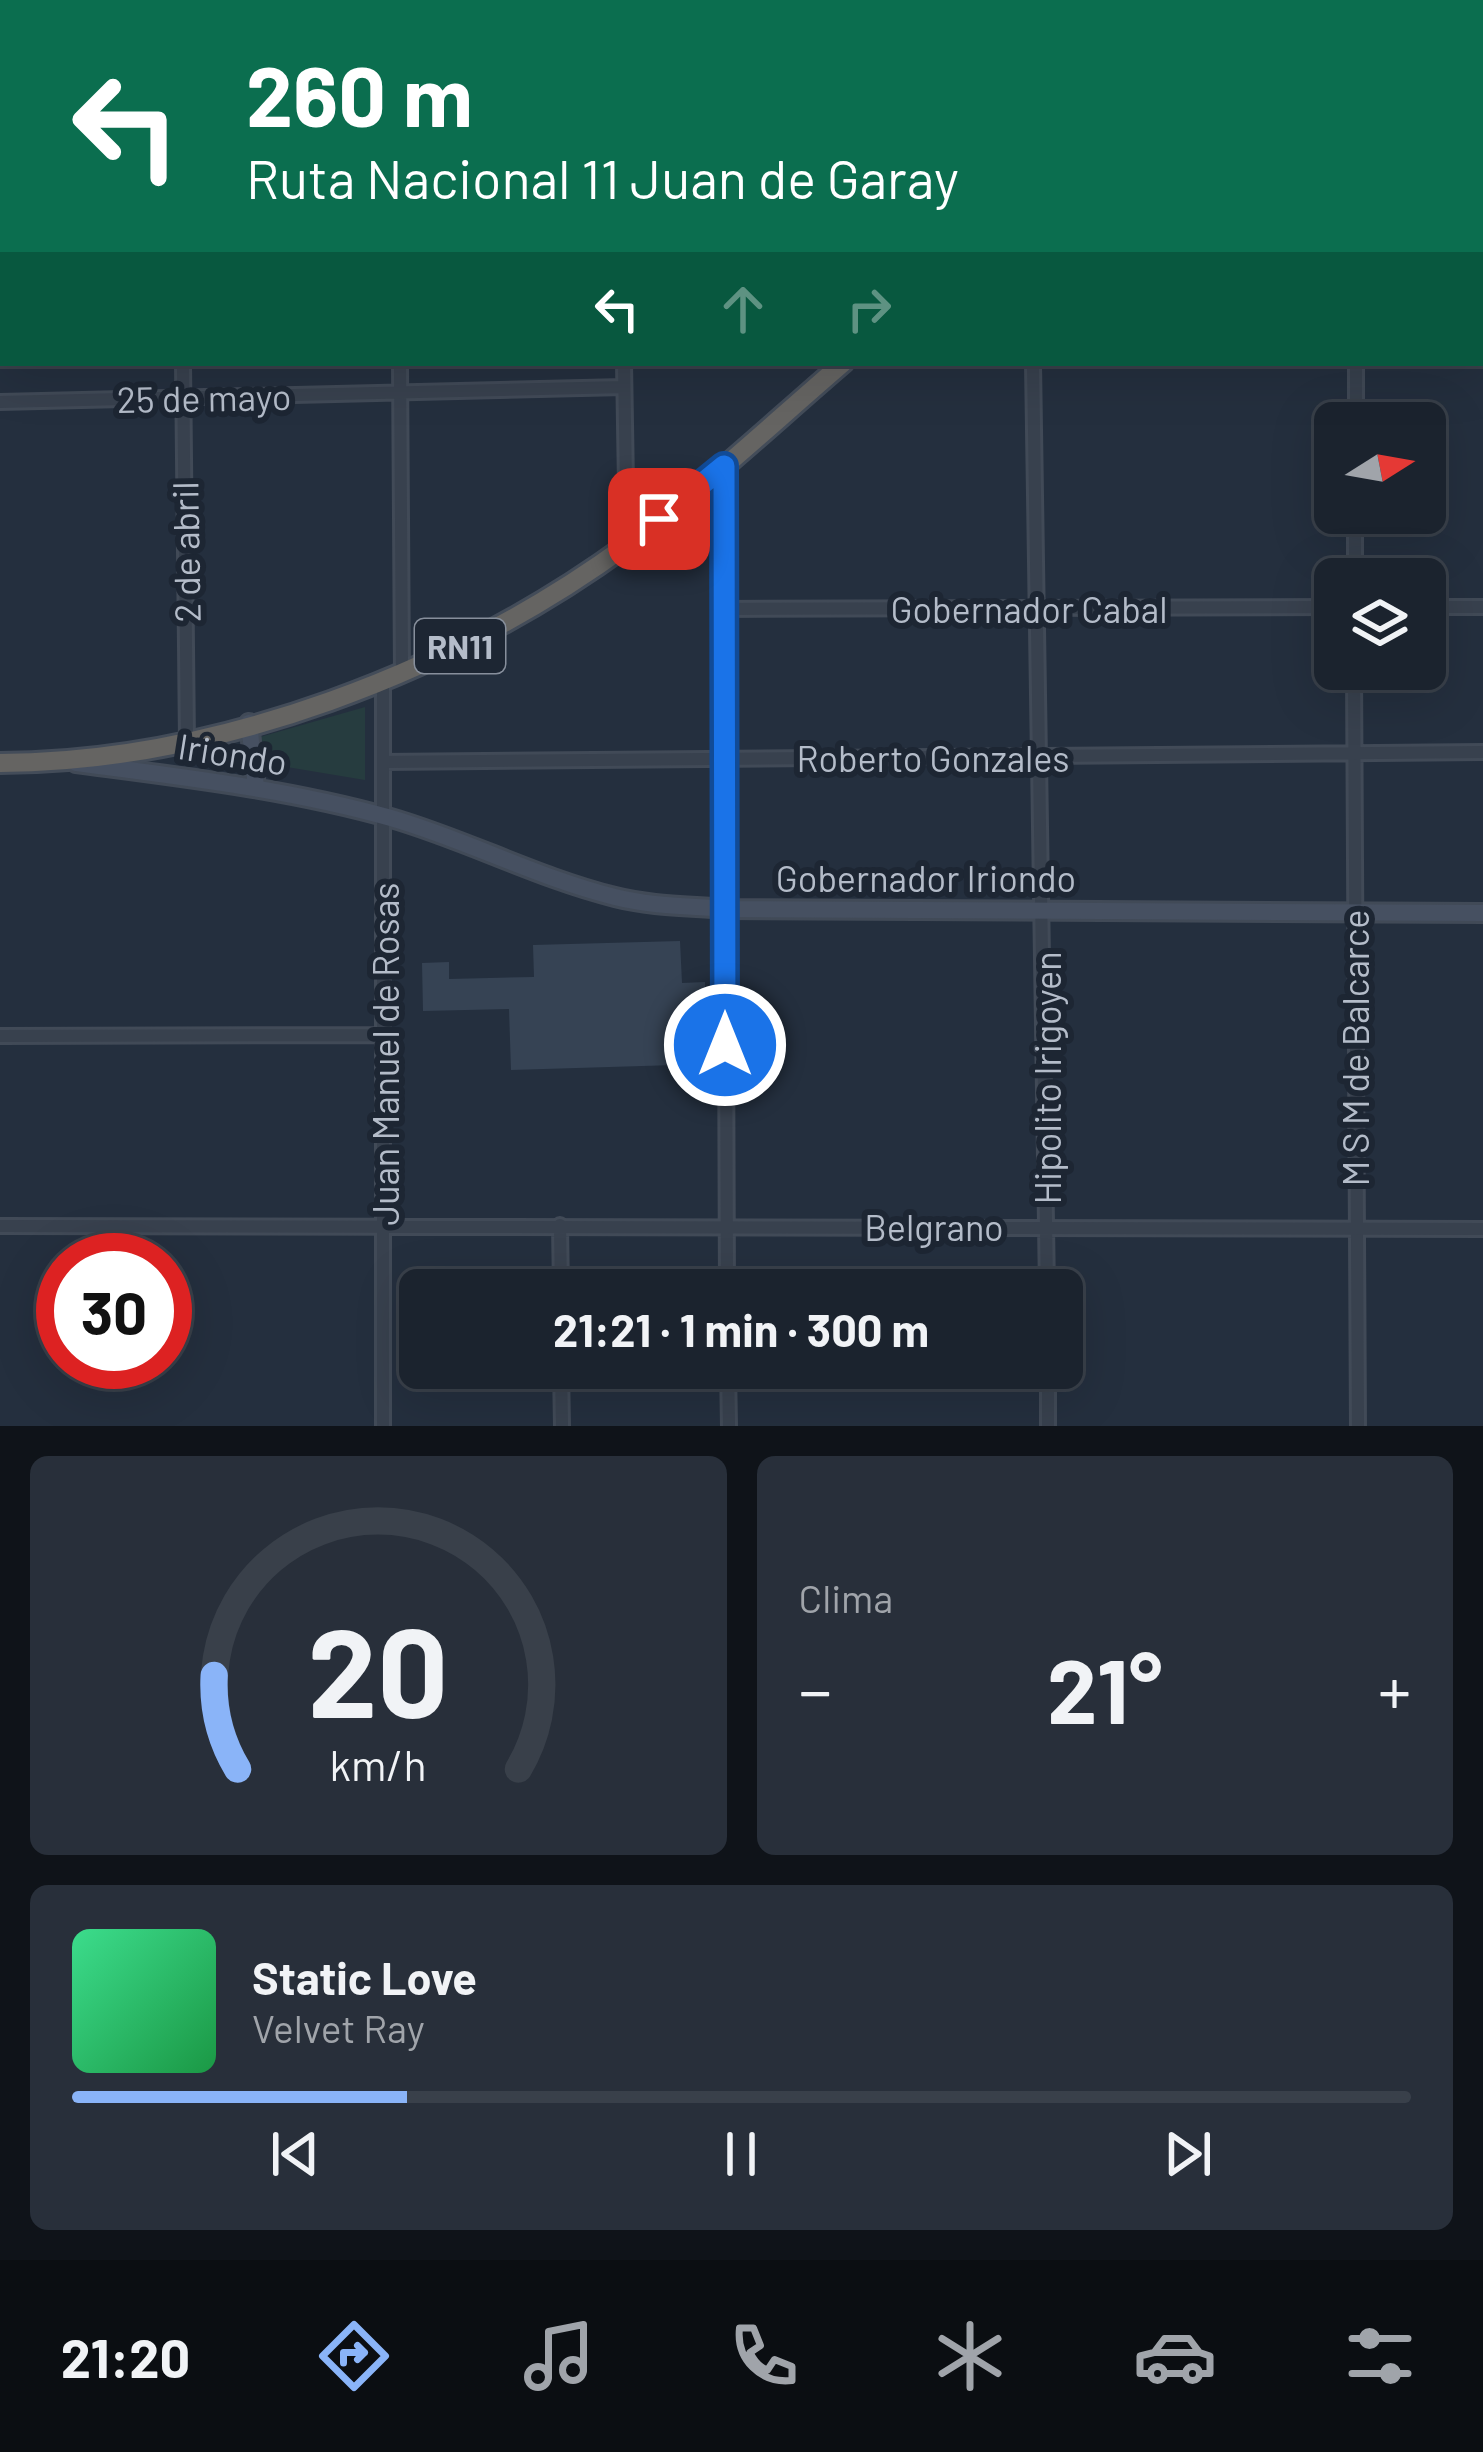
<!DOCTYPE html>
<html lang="es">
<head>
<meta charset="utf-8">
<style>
  body { margin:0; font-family:Barlow,sans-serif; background:#282f3a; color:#f1f3f6; height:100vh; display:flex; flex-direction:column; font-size:45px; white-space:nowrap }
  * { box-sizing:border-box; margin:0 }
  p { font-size:39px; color:#a0a4aa }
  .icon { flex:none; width:66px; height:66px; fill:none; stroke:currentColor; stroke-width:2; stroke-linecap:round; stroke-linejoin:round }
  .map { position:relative; height:1426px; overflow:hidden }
  .details { display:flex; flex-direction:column; gap:30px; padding:30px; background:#0f1319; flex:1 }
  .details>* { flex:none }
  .banner { position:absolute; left:0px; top:0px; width:1485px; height:366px; box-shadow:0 12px 48px #0002,0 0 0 3px #39404a; background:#0b6e4f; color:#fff; overflow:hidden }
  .needle { width:78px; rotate:79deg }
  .fabs { position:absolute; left:1314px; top:402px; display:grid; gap:24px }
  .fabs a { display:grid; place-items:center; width:132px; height:132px; border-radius:18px; background:#1b232e; box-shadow:0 12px 48px #0002,0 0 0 3px #39404a; font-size:60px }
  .speed { position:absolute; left:36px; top:1233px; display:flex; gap:24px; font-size:60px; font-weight:700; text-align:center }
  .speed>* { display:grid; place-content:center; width:156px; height:156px; border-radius:50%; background:#1b232e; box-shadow:0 12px 48px #0002,0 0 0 3px #39404a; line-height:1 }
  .speed .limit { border:18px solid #d22; background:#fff; color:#111 }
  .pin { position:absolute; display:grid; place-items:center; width:102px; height:102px; color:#fff; margin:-51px; border-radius:24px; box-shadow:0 6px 18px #0006 }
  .me { position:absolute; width:132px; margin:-66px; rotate:0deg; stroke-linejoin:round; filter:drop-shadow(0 0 9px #0008) }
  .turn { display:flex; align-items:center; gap:42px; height:252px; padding:0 48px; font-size:54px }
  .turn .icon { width:156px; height:156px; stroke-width:2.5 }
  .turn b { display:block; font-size:84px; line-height:102px }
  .lanes { display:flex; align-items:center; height:114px; padding:0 48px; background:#0003; justify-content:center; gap:60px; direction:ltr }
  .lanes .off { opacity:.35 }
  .big { font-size:90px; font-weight:700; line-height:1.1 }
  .details .card { flex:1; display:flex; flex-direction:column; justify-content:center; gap:18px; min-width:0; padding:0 42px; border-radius:18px; background:#282f3a }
  .details .dial { align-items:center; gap:0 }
  .dial svg { height:312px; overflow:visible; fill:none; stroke:#39404a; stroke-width:7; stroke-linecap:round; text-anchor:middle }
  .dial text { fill:#f1f3f6; stroke:none }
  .song { display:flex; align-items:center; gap:36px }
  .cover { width:144px; height:144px; border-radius:18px; background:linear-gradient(135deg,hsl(150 70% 55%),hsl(140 70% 35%)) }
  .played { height:12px; border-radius:6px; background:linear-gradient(90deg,#8ab4f8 25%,#39404a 25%) }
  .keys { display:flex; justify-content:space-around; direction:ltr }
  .heat { display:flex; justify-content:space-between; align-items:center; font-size:66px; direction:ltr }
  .details .tiles { flex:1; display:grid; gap:30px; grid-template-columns:1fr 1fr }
  .card:last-child { grid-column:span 2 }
  .trip { position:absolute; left:399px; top:1269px; width:684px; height:120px; border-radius:18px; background:#1b232e; box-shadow:0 12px 48px #0002,0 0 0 3px #39404a; font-weight:700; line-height:120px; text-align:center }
  .menu { display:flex; height:192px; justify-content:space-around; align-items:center; background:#0b0e12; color:#a0a4aa }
  .menu .icon { width:84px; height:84px }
  .menu .on { color:#8ab4f8 }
  .menu b { font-size:54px; color:#f1f3f6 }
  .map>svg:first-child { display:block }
  .green { fill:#263c3f }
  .building { fill:#364354 }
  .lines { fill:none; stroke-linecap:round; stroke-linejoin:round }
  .minor-casing { stroke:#414a57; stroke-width:18 }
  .secondary-casing { stroke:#414a57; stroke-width:22 }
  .trunk-casing { stroke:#434c59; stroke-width:24 }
  .minor { stroke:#38414e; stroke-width:12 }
  .secondary { stroke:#465061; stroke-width:16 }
  .trunk { stroke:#656462; stroke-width:18 }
  .route-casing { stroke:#114b97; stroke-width:30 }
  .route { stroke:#1a73e8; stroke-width:21 }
  .labels { text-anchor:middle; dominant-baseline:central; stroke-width:12; stroke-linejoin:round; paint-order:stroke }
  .shield { fill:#1d2633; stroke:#878f9c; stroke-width:3 }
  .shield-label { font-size:33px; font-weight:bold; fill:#b4bcc9 }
  .street-label { font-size:36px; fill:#b4bcc9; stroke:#1d2633 }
</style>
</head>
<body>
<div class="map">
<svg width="1483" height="1426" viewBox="0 0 1483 1426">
  <rect width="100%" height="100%" fill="#242f3e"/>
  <path class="green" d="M365,707V780L263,763L260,737Z"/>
  <path class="building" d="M680,941L682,983L705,982L708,1064L511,1070L509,1009L423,1011L422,963L449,962V979L534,977L533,945Z"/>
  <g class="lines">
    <g class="minor-casing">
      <path id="minor" d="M179,0V3
        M398,0V3
        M615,0V3
        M1359,3V0
        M0,55H3
        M1482,294H1483
        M183,363L187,741
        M400,363L402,673
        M624,363L627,545
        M1033,363L1047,1290
        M0,402L624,387
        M1356,423V363
        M724,466L727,1290
        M1355,579V513
        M1425,607H1483
        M723,609L1335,607
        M1354,669L1358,1426
        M383,762L1483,752
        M0,1036L384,1035
        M560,1225L561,1290
        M0,1226L1483,1229
        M561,1368L562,1426
        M728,1368L729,1426
        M1048,1368V1426
        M383,1426V682"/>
    </g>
    <g class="secondary-casing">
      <path id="secondary" d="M249,723L256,787
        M76,763C182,777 288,789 391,818C467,840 538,878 615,897C650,906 688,906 724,909L1483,913"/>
    </g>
    <g class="trunk-casing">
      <path id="trunk" d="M1259,3L1262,0
        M0,763C217,762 453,672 627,545C703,489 772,424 843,363"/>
    </g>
    <use href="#minor" class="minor"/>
    <use href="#secondary" class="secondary"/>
    <use href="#trunk" class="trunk"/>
  </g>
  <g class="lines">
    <g class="route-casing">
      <path id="route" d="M659,519L724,466L725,1045"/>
    </g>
    <use href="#route" class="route"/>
  </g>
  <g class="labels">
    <rect class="shield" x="415" y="619" width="90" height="54" rx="9"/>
    <g class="shield-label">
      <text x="460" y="646">RN11</text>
    </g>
    <g class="street-label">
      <text transform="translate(204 397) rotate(-1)">25 de mayo</text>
      <text transform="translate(185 552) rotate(-91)">2 de abril</text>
      <text x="1029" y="608">Gobernador Cabal</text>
      <text transform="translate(233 753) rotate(9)">Iriondo</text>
      <text x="933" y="757">Roberto Gonzales</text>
      <text x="926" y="877">Gobernador Iriondo</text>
      <text transform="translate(1354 1048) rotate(-90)">M S M de Balcarce</text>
      <text transform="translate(384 1054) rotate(-90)">Juan Manuel de Rosas</text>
      <text transform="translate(1046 1078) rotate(-90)">Hipolito Irigoyen</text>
      <text x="934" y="1226">Belgrano</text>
    </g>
  </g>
</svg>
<div class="fabs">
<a><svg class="needle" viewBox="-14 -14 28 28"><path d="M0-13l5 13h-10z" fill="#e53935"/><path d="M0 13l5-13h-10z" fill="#a0a4aa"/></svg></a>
<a><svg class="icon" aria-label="layers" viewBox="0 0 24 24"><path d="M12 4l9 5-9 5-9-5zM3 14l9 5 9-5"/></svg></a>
</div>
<div class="speed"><div class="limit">30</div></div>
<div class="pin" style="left:659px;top:519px;background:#d93025"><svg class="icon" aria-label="arrive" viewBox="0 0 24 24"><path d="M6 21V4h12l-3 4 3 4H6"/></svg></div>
<svg class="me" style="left:725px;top:1045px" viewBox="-20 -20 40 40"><circle r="17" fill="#1a73e8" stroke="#fff" stroke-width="3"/><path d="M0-11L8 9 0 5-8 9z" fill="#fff"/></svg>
<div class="trip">21:21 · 1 min · 300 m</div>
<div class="banner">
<div class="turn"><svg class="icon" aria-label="left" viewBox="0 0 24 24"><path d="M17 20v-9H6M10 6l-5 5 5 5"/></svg><div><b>260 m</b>Ruta Nacional 11 Juan de Garay</div></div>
<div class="lanes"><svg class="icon" aria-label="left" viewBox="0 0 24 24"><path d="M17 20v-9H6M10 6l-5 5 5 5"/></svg><svg class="icon off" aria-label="ahead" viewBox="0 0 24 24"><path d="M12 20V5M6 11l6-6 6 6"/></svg><svg class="icon off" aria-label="right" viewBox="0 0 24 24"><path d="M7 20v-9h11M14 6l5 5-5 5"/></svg></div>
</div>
</div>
<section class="details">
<div class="tiles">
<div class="card dial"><svg viewBox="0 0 100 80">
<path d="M14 69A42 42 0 1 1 86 69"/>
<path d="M14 69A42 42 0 0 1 8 45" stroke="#8ab4f8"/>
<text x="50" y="56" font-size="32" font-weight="700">20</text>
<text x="50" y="72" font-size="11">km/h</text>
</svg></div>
<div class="card"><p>Clima</p>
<div class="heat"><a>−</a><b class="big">21°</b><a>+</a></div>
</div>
<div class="card">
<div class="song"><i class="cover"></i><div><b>Static Love</b><p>Velvet Ray</p></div></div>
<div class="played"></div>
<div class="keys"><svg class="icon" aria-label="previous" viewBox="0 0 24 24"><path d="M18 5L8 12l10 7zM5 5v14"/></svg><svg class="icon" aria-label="pause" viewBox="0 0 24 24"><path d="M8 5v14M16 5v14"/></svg><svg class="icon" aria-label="next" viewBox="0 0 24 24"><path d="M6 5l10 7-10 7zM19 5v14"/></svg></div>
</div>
</div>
</section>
<nav class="menu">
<b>21:20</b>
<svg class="icon on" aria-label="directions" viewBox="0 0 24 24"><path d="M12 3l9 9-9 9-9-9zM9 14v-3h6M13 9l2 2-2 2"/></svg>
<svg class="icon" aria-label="music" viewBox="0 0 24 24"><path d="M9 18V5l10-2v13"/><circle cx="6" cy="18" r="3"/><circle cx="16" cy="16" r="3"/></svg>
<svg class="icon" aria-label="phone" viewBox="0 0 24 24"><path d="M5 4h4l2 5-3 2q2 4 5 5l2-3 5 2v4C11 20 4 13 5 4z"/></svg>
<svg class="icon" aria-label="climate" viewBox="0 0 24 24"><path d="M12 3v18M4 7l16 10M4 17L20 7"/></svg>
<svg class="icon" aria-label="car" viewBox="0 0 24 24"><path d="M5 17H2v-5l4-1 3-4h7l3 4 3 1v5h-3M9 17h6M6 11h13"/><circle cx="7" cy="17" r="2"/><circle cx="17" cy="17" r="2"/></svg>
<svg class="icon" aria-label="filters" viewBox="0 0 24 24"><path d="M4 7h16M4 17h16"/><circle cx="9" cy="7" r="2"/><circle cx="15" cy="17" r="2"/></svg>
</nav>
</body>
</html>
